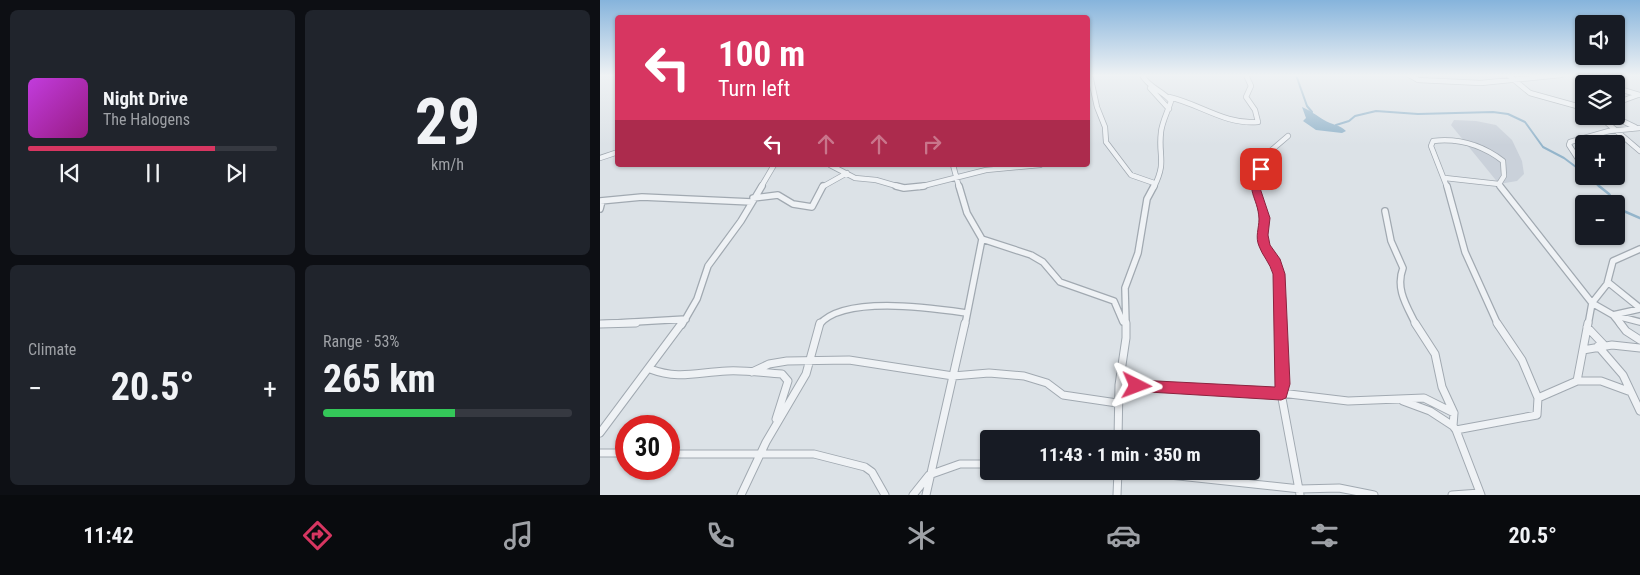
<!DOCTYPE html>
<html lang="en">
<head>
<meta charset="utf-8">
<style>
  body { margin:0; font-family:"Roboto Condensed",sans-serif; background:#20242c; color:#f1f3f6; height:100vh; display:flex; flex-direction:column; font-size:19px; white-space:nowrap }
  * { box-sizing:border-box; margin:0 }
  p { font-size:16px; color:#9ea1a6 }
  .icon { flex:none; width:28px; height:28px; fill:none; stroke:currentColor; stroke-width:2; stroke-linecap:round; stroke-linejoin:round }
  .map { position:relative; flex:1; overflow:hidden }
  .sheet { display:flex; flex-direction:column; gap:10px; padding:10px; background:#0d0f14; width:600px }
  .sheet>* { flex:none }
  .top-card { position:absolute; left:15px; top:15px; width:475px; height:152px; border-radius:5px; box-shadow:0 1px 4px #0004; background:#d73661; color:#fff; overflow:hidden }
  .fabs { position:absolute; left:975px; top:15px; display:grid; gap:10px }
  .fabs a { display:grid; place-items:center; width:50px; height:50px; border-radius:5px; background:#171b24; box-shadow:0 1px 4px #0004; font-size:25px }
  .speed { position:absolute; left:15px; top:415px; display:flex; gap:10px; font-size:25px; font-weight:700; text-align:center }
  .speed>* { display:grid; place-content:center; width:65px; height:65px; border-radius:50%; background:#171b24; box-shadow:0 1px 4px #0004; line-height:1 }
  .speed .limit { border:8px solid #d22; background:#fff; color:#111 }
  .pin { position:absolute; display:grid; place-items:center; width:42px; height:42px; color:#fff; margin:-21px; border-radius:10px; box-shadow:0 2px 8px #0006 }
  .me { position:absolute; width:55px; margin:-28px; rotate:93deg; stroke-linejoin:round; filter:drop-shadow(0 0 4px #0008) }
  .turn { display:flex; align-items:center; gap:18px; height:105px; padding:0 20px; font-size:22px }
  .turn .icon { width:65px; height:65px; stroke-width:2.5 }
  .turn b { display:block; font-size:35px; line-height:42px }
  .lanes { display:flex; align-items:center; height:48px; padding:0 20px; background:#0003; justify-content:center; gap:25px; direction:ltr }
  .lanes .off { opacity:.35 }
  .big { font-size:38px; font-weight:700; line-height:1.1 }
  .sheet .tile { flex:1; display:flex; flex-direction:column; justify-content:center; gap:8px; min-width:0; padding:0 18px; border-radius:8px; background:#20242c }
  .sheet .dial { align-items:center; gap:0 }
  .dial b { font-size:65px; line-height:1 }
  .song { display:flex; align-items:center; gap:15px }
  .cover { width:60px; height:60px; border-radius:8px; background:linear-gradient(135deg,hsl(290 70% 55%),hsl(310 70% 35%)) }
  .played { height:5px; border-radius:2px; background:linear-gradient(90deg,#d73661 75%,#363941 75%) }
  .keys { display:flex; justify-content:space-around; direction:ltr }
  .heat { display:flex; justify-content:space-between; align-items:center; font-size:28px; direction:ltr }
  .charge { height:8px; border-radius:4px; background:linear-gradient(90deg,#34c759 53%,#363941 0) }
  .sheet .tiles { flex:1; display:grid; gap:10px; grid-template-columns:repeat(2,1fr) }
  .trip { position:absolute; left:380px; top:430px; width:280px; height:50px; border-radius:5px; background:#171b24; box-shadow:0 1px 4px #0004; font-weight:700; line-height:50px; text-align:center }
  .menu { display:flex; height:80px; justify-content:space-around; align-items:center; background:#090b0e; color:#9ea1a6 }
  .menu .icon { width:35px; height:35px }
  .menu .selected { color:#d73661 }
  .menu b { font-size:22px; color:#f1f3f6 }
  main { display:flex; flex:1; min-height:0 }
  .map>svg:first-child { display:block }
  .built { fill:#cad1da }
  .water { fill:#94b5cb }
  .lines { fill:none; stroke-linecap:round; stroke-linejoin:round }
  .stream-far1 { stroke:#94b5cb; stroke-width:2 }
  .stream { stroke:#94b5cb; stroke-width:2.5 }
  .minor-far2-casing { stroke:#a1a9b1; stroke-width:6 }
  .minor-far1-casing { stroke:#a1a9b1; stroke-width:8 }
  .minor-casing { stroke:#a1a9b1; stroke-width:9 }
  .minor-far2 { stroke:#eff2f5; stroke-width:4.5 }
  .minor-far1 { stroke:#eff2f5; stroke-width:5.5 }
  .minor { stroke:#eff2f5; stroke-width:7 }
  .route { fill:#d73661; stroke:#8c233f }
</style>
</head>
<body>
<main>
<section class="sheet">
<div class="tiles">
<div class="tile">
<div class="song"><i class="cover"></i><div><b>Night Drive</b><p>The Halogens</p></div></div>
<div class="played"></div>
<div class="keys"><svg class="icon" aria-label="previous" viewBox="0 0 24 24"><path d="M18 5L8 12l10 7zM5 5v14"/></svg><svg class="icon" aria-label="pause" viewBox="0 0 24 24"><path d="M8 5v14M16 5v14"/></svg><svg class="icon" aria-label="next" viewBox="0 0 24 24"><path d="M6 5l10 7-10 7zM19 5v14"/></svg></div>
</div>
<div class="tile dial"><b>29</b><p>km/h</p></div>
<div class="tile"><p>Climate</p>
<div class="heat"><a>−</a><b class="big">20.5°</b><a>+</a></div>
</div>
<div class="tile"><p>Range · 53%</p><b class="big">265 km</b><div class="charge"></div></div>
</div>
</section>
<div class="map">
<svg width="1040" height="495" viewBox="0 0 1040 495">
  <rect width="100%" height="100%" fill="#dce2e7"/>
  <path class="built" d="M854,120L876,121L896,125L912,140L922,161L924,174L917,181L899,184L851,125Z"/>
  <path class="water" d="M702,107C711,111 716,115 724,120C731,125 739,124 746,131L742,133L716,130L703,121L706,118Z"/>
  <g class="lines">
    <path class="stream-far1" d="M696,75L707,106L712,112
      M736,125L749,121L755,116L776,111L818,114L893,112L908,114L925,122L943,147L964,158L984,173
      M987,176L1000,187"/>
    <path class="stream" d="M999,186L1009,194L1019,209L1040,218"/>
    <g class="minor-far2-casing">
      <path id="minor-far2" d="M490,75L497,107L505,127L506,142L531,175L554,183
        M542,75C549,88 562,90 571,101C568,111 562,122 561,132C558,157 567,161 554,187
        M809,75L818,80L881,83L961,75
        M908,75L930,93L984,108
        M997,75L1010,84
        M550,88L569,109
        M1016,88L1040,95
        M569,97C600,104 625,125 658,122L655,110L646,97L651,86L646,75
        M1016,103L1038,95
        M999,116L1040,151
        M1012,116L1035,127
        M0,158L18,152
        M980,162L969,145L970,142L1009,131L1040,128
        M230,165L255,178L276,180L300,187
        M353,165L359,187
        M845,178L899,184L901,187
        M161,187L174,165
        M222,187L247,173
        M319,187L386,170L440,165
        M655,187L661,159L688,136
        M847,187L831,146L833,141C859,138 882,145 903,161L904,176L899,184"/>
    </g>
    <g class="minor-far1-casing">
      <path id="minor-far1" d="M296,186L304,188L324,186
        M359,186L367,213L382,239L365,325
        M655,186L664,218L662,235L664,246L674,259L679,274L681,325
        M847,186L865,252L898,325
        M900,186L992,303L988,325
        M153,198L178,195L193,204L212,207L223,186
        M0,201L42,197L152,202
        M0,209L2,201
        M785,211L791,241L803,268C795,289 807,306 816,325
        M382,239L431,255L443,262L460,282L514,301L523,322
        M1040,249L1013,261L1007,284L992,303L1013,315L1040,322
        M1009,283L1040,308
        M0,324L86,319
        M82,325L97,299L108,266L141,221L162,186
        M219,325C243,295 331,308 366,313
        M526,325L525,288L538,253L547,199L554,186
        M1021,325L1013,315L1040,309"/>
    </g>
    <g class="minor-casing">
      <path id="minor" d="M681,323L683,384L681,393L700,495
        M815,323L835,354L842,387L854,413L853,426L856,430
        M897,323L922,360L938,398
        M1020,323L1026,331L1040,340
        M0,324L36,323
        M987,327L1005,346H998L1023,375L1040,411
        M983,350L1012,345L1040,348
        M50,369C79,380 98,372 127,371C145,370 164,373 182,374L188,381L176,419
        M152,372L169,364L187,361L249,360L353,376L389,373L424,376L447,383L463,395L517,403
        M977,381H1001L1031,392
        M519,385L681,393L748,401L824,398L854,413
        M803,401L830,411L853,426
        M0,433L82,323
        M518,439L519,385L526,338V323
        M0,453H26
        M69,454H214L265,467L272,472L285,495
        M447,471L560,474L700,489L739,488L774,495
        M141,495L166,442L206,374L220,323
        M313,495L329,475L360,464H389
        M326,495L365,323
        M517,495L518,471
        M852,495L880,493
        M881,495L856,430L937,415L938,398L977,381L988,323"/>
    </g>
    <use href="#minor-far2" class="minor-far2"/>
    <use href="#minor-far1" class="minor-far1"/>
    <use href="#minor" class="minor"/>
  </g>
  <linearGradient id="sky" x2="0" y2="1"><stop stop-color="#86b4dc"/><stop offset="0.52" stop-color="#eff2f4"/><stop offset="1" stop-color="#eff2f4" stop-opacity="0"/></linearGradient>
  <rect width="1040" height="145" fill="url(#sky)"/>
  <path class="route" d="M657,166H661L666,169L660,188L670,218L668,235L670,245L680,259L685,274L690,384L686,398L681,400L532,391L530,386L532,382L537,380L675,387L673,274C670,263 662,255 659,246C655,237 659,228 659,219C658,196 644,192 657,166Z"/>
</svg>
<div class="fabs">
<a><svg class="icon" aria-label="sound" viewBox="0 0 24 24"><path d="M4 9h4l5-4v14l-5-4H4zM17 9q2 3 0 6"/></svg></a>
<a><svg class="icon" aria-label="layers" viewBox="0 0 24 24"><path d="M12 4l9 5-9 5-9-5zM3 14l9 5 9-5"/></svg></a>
<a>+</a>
<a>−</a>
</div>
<div class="speed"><div class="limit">30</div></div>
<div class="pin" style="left:661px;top:169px;background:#d93025"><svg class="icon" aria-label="arrive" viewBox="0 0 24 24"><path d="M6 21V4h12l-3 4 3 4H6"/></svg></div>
<svg class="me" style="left:537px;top:386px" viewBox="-20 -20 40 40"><path d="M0-17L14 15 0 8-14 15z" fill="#d73661" stroke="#fff" stroke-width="4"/></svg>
<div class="trip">11:43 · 1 min · 350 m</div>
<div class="top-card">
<div class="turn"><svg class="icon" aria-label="left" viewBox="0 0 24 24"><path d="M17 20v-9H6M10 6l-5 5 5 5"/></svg><div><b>100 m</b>Turn left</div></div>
<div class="lanes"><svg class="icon" aria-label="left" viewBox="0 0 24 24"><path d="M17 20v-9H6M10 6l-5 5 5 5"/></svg><svg class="icon off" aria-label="ahead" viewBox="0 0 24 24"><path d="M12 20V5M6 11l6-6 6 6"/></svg><svg class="icon off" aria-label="ahead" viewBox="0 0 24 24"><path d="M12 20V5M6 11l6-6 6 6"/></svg><svg class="icon off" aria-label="right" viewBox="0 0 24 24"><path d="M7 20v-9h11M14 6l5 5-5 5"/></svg></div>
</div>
</div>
</main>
<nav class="menu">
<b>11:42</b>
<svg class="icon selected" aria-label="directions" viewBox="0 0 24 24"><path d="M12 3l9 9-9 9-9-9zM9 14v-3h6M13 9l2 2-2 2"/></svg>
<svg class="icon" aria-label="music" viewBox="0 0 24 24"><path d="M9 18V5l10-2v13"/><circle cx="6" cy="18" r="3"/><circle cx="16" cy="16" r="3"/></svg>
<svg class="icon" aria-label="phone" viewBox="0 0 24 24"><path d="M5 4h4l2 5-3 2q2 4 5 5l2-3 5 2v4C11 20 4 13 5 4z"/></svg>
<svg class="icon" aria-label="climate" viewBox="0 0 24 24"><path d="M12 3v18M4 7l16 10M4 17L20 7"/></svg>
<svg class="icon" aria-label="car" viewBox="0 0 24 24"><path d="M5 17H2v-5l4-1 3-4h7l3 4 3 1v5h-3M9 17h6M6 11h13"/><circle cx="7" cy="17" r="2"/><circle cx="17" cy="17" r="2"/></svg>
<svg class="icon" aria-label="filters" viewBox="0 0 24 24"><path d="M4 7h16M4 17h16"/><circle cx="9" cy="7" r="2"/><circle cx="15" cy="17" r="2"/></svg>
<b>20.5°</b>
</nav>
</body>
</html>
